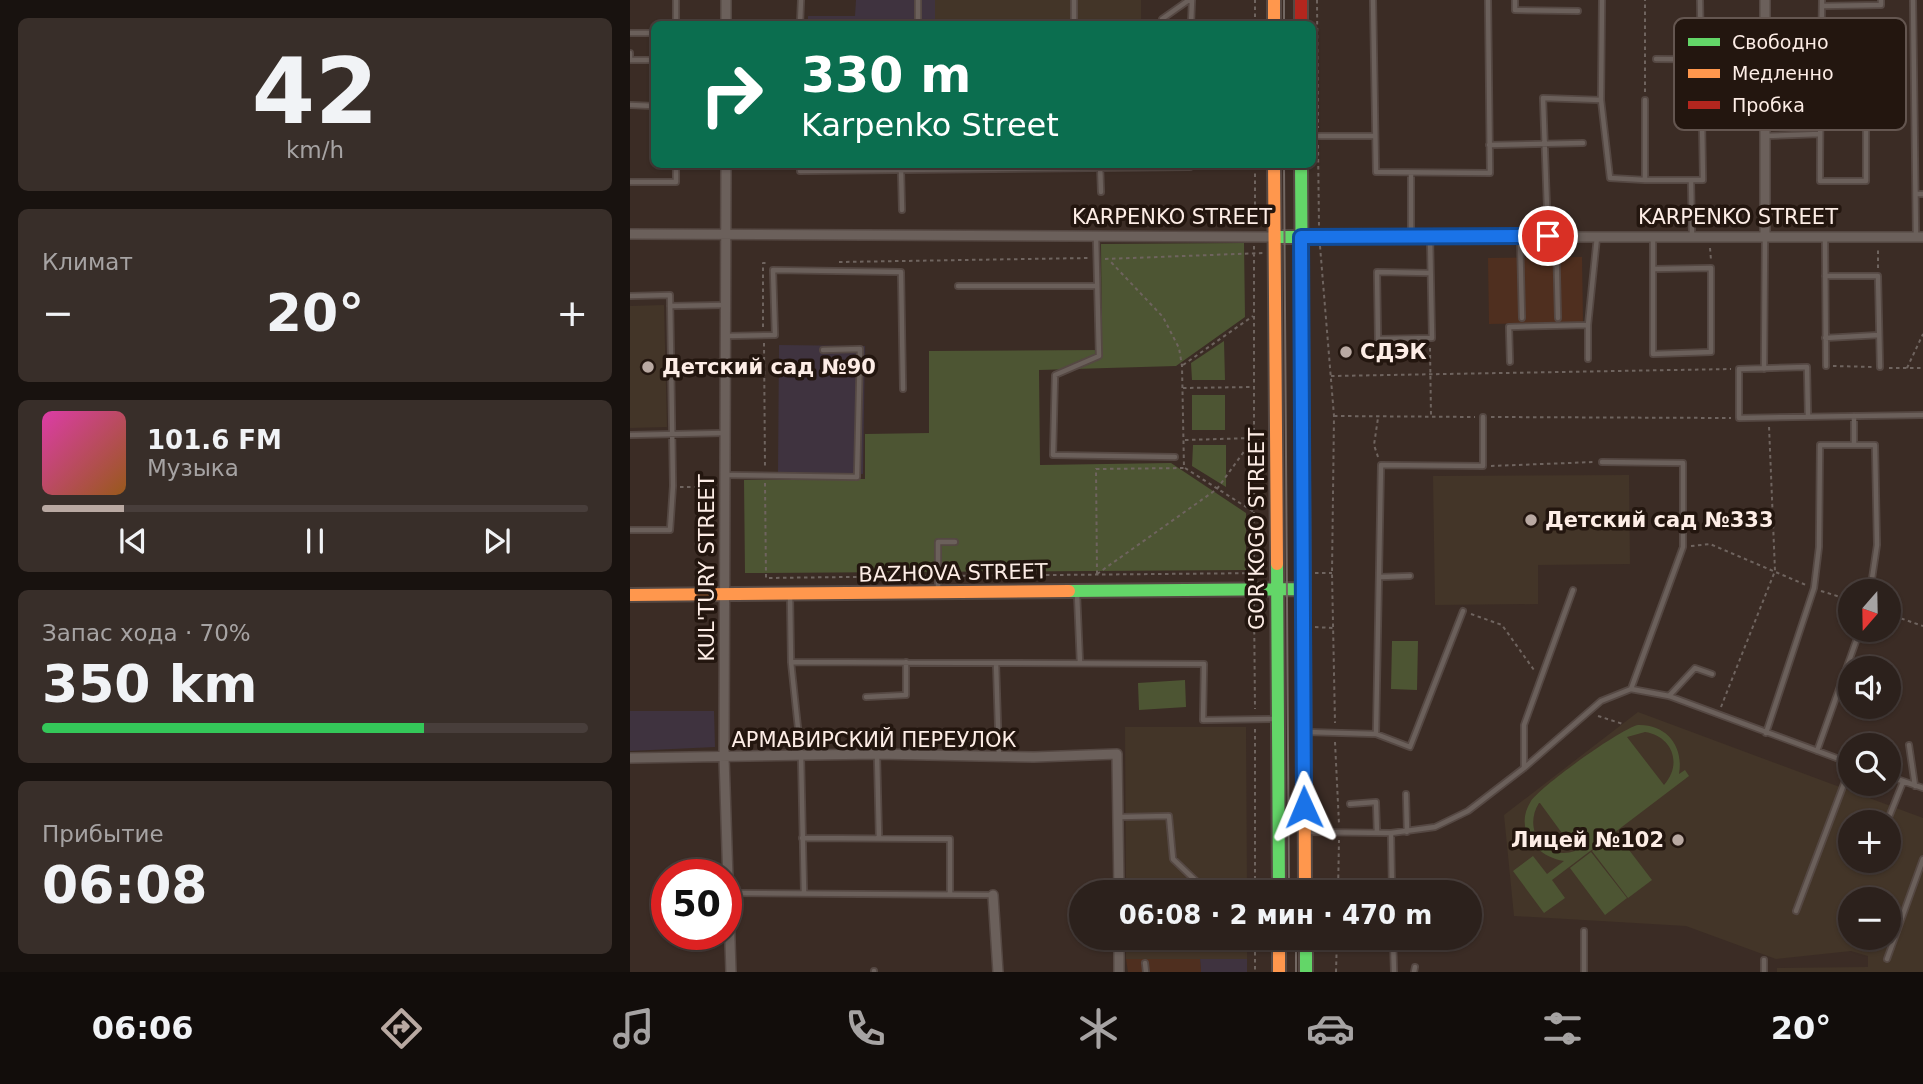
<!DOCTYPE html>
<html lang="ru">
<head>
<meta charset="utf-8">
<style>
  body { margin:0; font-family:"DejaVu Sans",sans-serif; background:#382e29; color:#f1f3f6; height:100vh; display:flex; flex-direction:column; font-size:26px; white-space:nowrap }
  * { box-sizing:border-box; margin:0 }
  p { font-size:23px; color:#a6a3a3 }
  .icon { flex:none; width:38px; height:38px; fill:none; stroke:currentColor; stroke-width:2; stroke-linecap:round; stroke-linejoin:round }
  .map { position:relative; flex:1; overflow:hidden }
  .details { display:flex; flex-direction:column; gap:18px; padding:18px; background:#18120f; width:630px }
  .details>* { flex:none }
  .top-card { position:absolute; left:21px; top:21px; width:665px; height:147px; border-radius:10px; box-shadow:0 2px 5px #0004,0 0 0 2px #483e3b; background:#0b6e4f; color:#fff; overflow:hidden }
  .needle { width:46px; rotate:200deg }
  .fabs { position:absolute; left:1208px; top:579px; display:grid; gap:14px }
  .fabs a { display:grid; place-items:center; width:63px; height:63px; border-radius:50%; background:#2c211c; box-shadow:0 2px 5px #0004,0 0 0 2px #483e3b; font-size:35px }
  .speed { position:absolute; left:21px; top:859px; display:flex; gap:14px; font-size:35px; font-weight:700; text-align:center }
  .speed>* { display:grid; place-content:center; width:91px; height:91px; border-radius:50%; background:#2c211c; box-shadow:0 2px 5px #0004,0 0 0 2px #483e3b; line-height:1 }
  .speed .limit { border:10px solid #d22; background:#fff; color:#111 }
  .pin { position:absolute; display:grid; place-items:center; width:60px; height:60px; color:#fff; margin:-30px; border:4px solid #fff; border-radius:50%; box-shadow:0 2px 7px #0007 }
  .me { position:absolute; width:77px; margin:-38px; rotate:359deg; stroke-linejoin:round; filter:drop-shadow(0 0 5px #0008) }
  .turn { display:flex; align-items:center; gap:24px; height:147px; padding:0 35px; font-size:32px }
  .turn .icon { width:91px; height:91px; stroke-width:2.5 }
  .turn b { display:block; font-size:49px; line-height:60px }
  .big { font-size:52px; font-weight:700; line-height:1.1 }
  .details .card { flex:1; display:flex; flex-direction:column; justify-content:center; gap:10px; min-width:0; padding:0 24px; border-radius:10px; background:#382e29 }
  .details .dial { align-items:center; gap:0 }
  .dial b { font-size:91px; line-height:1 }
  .song { display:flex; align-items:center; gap:21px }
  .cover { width:84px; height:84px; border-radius:10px; background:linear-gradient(135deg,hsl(320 70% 55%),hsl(30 70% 35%)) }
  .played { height:7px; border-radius:4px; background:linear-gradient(90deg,#b9a9a2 15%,#483e3b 15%) }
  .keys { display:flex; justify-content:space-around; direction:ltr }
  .heat { display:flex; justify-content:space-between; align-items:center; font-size:38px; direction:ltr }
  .charge { height:10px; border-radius:5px; background:linear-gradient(90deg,#34c759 70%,#483e3b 0) }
  .trip { position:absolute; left:439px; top:880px; width:413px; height:70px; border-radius:35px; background:#2c211c; box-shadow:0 2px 5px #0004,0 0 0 2px #483e3b; font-weight:700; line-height:70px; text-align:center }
  .tabs { display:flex; height:112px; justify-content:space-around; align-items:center; background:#120d0b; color:#a6a3a3 }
  .tabs .icon { width:49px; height:49px }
  .tabs .current { color:#b9a9a2 }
  .tabs b { font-size:32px; color:#f1f3f6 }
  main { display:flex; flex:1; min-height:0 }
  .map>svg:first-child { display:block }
  .commercial { fill:#3f333f }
  .built { fill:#4f2f1f }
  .education { fill:#433528; fill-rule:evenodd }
  .green { fill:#4d5533; fill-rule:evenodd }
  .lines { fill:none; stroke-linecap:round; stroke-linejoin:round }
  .lane-casing { stroke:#554843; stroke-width:8 }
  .street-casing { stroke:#554843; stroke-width:12 }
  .fast-casing { stroke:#554843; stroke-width:16 }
  .slow-casing { stroke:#554843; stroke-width:16 }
  .jam-casing { stroke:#554843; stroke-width:16 }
  .path { stroke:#6f645f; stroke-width:2; stroke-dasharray:3.5 3.5; stroke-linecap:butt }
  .lane { stroke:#6b605b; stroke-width:4.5 }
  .street { stroke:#6b605b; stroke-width:9 }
  .fast { stroke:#63d668; stroke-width:12 }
  .slow { stroke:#ff974d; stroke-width:12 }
  .jam { stroke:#b3261e; stroke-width:12 }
  .tram { stroke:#736863; stroke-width:2 }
  .route-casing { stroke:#114b97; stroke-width:18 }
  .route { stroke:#1a73e8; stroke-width:12 }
  .poi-dot { fill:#b9a9a2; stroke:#23160f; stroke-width:2.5 }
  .labels { text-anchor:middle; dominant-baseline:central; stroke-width:7; stroke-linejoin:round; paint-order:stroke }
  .street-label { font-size:21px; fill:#fdede6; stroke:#23160f }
  .poi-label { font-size:21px; font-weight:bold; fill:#fdede6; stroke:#23160f; text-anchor:start }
  .key { fill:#23160f; stroke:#645650; stroke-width:2 }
  .key-label { font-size:19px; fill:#fdede6 }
</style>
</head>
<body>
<main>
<section class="details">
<div class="card dial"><b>42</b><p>km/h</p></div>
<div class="card"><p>Климат</p>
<div class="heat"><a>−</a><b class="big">20°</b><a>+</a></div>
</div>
<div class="card">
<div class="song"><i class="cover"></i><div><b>101.6 FM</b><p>Музыка</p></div></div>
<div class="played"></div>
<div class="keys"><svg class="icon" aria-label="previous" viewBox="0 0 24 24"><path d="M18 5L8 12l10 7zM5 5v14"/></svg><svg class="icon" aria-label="pause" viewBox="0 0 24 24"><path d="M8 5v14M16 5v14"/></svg><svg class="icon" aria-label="next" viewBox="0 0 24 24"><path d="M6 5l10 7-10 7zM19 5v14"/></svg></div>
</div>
<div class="card"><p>Запас хода · 70%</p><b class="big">350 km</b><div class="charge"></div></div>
<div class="card"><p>Прибытие</p><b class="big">06:08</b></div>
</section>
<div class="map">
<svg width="1293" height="972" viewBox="0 0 1293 972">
  <rect width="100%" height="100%" fill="#3b2c25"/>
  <path class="commercial" d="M226,0H305V24H178V16H225Z
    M149,345L235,346L233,474L148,473Z
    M0,711H84L85,747L0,751Z
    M570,959H617V972H571Z"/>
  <path class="built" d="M952,257L953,322L859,324L858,258Z
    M496,959H570L571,972H498Z"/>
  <path class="education" d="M305,0H511V24H305Z
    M34,305L37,427L0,428V306Z
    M999,475L1000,564L908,565V604L805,605L803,476Z
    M1008,712L1293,818V972H1147V968L1238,967V956L1221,951L1146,959L1056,926L884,916L874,815ZM1220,822H1258V861H1220ZM1220,900H1258V938H1220Z
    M495,727H616L617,892H496Z
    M496,938H617V959H496Z"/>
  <path class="green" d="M614,243L615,317L546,366L409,370L410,465L541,463L616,513V570L115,573L114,480L235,479V434L299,433V351L472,350L471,244Z
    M594,341L595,380H562L561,363Z
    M562,395H595V430H562Z
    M563,445H596V487L562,466Z
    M762,641H788L787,690L761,689Z
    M555,680L556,707L509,710L508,683Z
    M1008,725C1036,724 1054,746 1049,774L1055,770L1059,776L922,880L935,898L914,913L883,871L903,856L917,874L934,861C906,857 883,829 901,801C911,786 990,729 1008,725ZM1015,732C1042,736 1053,764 1034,785L997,737ZM909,803H910L945,851C915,861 892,830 909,803Z
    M986,833L1022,880L998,898L962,851Z
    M961,852L997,898L975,915L940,868Z"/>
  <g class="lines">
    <g class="lane-casing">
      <path id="lane" d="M743,0L746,172L860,173L858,0
        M885,0V10L948,11
        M972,0L971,100L980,178L1015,180
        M1283,0L1286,236
        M1192,6L1251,5V0
        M46,24V0
        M170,24L171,0
        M288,24V0
        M444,24V0
        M532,24V19L559,0
        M561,24L562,0
        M0,33H24
        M0,53V60H24
        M1026,59L1134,60
        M1015,100V180H1061
        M0,105L24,106
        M1190,106L1236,107V181H1190C1190,121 1191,60 1192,0
        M682,136H745
        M1135,136L1190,134
        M859,145L953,143
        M170,164V171L560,167V164
        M470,164L471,192
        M271,170L272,210
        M781,173V237
        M0,182H46V164
        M1286,194H1293
        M918,235L913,98L971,100
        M800,236L802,338L748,339L747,272L800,273
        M1062,236L1061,180H1073L1070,0
        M466,237L469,356L425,375L423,455L545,457
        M890,237L892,318
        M926,237L928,318
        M1023,237V354L1081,352V268L1023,269
        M1195,237L1196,366
        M1195,276H1248L1250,367
        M328,286H467
        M0,296L40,295L43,486L40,530H0
        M40,306L95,305
        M97,336L145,335L143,270L271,272L273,389
        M1195,338L1249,335
        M958,359V325L967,237
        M880,362L879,327L958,325
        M1134,369L1135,237
        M1178,416L1177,367L1109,369V418L1293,415
        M1224,416V445
        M0,435L94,433
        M972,462L1053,463V547L1001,689
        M96,475L227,477L230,349L193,350
        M750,577L780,576
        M308,591V542H325
        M160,594L161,662L171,756L174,892
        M447,594L450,663
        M161,662L574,664L573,720L647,719
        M366,663L369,757
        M1039,696L1065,668L1082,674
        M236,697L276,695V662
        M677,732L746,734L780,747L833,611
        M1136,733L1184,588L1189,547L1190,445H1245L1247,545L1240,592
        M746,734L751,465L853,466V417
        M1279,745L1285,786
        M1187,751L1230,630
        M247,755L249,838
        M894,768V725L943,590
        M1258,776L1293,788
        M776,794L777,832
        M720,804L746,802L747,833
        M489,817L539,816L543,859L566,881V892
        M1257,822L1273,782
        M678,832L761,833L805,827L838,811L894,768L971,701L1001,689L1039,696L1220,763
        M761,833L762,892
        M172,838L320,839V894
        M100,893L362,895
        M1166,911L1220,768
        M567,938V943
        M763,938L764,972
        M1257,959L1293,859
        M1134,960V972
        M515,963L516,972
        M244,972V971
        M784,972L785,967
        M954,972V931"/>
    </g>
    <g class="street-casing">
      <path id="street" d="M96,24V0
        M96,164L94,757L101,972
        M0,234L645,237
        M671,237H1293
        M1135,237V0
        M0,758L247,754L404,757L487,754L489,892
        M363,895L368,972
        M489,972V938"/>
    </g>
    <g class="fast-casing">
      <path id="fast" d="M671,164L674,628
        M645,237H671
        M647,564L649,892
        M439,591L673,589
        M676,938V972"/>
    </g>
    <g class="slow-casing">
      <path id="slow" d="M644,0V24
        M644,164L647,564
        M0,595L439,591
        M674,628L675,892
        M649,938V972"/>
    </g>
    <g class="jam-casing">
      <path id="jam" d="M671,0V24"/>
    </g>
    <path class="path" d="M687,0L688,128
      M625,24V0
      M1199,58H1274
      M1146,59H1183
      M1015,92V0
      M688,145L689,226
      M625,226V164
      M624,246V576
      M690,246L704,416L702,573L705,723
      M1080,248L1081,260
      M475,259L633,253
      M209,262L459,258
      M1248,268V249
      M133,327V263H137
      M134,343L135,467
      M800,348L801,416
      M553,365L623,316
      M1203,366L1243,367
      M1259,368H1293
      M1277,368L1293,334
      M701,376L1101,369
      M553,388L623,387
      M704,416L845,417
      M861,417L1101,418
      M555,440L623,438
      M748,457L744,445L748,418
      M861,466L964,462
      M555,468L624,512
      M135,483L136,578L298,576
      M50,487H83
      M1061,546L1080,544L1176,585
      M685,573H702
      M467,574L466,469L554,468L552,366L549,348L533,317L479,260
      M467,574L587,489L623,439
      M318,576L634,573
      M1191,591L1220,600
      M624,603L625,709
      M841,614L872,625L904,670
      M1258,614L1293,626
      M685,627L703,628
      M1091,707L1145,571L1139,426
      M968,716L993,724
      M625,729V892
      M705,742L709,824
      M708,892L709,840
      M625,938V972
      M706,972L707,938"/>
    <use href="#lane" class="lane"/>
    <use href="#street" class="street"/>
    <use href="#fast" class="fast"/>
    <use href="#slow" class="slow"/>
    <use href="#jam" class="jam"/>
    <path class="tram" d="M654,0V24
      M654,164L659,892
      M666,938V972"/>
  </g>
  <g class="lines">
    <g class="route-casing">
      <path id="route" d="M674,807L671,237L918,236"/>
    </g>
    <use href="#route" class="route"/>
  </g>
  <g class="poi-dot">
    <circle cx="716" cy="352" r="7"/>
    <circle cx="18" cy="367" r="7"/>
    <circle cx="901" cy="520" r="7"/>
    <circle cx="1048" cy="840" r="7"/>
  </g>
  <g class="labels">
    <g class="street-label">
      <text x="542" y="217">KARPENKO STREET</text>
      <text x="1108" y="217">KARPENKO STREET</text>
      <text transform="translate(627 529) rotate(-90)">GOR'KOGO STREET</text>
      <text transform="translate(77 568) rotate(-90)">KUL'TURY STREET</text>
      <text transform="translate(323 573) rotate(-1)">BAZHOVA STREET</text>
      <text x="244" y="740">АРМАВИРСКИЙ ПЕРЕУЛОК</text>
    </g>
    <g class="poi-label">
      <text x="730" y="352">СДЭК</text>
      <text x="32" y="367">Детский сад №90</text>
      <text x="915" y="520">Детский сад №333</text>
      <text x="1034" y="840" text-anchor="end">Лицей №102</text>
    </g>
  </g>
  <rect x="1044" y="18" width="232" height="112" rx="10" class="key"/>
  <rect x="1058" y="38" width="32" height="8" fill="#63d668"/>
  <rect x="1058" y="69" width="32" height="9" fill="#ff974d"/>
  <rect x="1058" y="101" width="32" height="8" fill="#b3261e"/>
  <g class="key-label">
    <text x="1102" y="49">Свободно</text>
    <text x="1102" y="80">Медленно</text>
    <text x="1102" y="112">Пробка</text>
  </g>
</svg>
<div class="fabs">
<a><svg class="needle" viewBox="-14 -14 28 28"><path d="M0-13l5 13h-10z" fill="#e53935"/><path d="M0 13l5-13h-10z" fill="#a6a3a3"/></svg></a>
<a><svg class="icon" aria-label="sound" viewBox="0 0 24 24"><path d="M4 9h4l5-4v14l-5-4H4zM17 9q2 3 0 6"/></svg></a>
<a><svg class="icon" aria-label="search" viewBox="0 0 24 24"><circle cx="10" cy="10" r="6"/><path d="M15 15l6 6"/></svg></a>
<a>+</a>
<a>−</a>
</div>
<div class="speed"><div class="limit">50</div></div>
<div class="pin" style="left:918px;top:236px;background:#d93025"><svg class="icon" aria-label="arrive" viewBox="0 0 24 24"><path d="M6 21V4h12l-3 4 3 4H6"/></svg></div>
<svg class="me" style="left:674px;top:807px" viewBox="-20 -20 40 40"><path d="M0-17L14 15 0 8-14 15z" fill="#1a73e8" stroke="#fff" stroke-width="4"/></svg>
<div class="trip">06:08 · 2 мин · 470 m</div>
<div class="top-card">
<div class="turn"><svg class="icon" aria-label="right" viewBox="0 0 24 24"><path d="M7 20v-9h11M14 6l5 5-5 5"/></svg><div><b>330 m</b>Karpenko Street</div></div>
</div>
</div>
</main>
<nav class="tabs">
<b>06:06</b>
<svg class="icon current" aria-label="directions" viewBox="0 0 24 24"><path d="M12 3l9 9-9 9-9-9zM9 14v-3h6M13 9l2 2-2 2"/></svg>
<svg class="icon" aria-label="music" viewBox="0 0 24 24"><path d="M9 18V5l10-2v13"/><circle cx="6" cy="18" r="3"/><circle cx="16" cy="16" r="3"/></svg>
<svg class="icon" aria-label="phone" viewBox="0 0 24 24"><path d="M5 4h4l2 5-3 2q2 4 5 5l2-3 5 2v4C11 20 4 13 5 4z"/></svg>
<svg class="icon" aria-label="climate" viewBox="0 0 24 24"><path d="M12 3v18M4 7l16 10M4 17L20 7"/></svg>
<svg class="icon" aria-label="car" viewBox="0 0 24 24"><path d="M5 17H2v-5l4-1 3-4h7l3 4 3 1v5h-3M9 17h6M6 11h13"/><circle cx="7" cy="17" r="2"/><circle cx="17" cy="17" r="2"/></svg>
<svg class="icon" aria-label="filters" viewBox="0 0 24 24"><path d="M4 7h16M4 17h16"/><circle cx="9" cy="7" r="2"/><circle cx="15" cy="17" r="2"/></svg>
<b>20°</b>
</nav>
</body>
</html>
